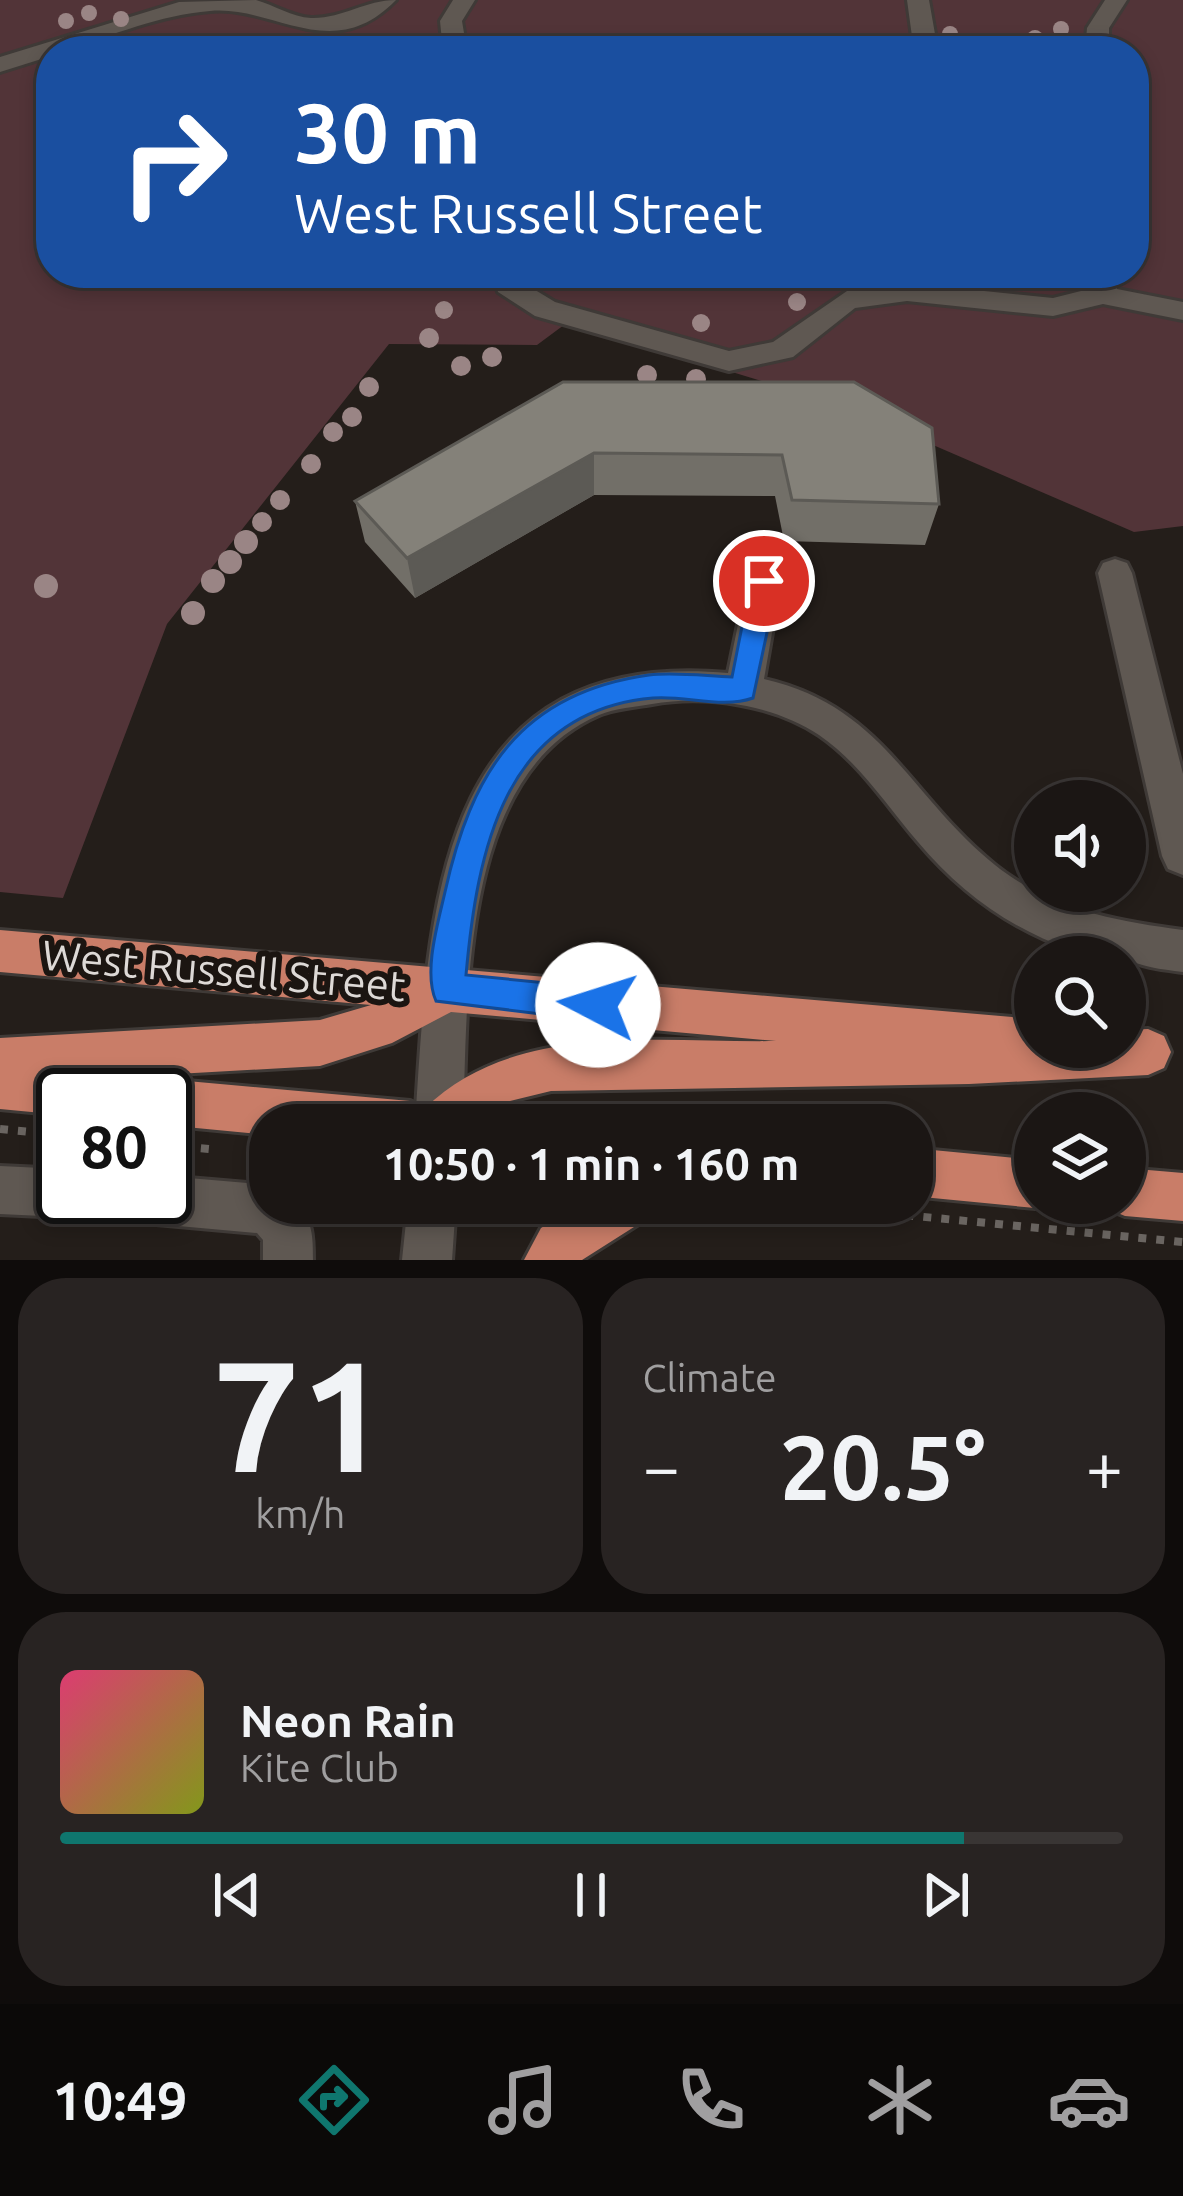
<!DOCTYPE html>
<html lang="en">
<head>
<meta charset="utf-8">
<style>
  body { margin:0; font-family:Ubuntu,sans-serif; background:#282322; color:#f1f3f6; height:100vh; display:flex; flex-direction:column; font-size:45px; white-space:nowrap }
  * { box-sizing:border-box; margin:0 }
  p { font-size:39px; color:#a09fa0 }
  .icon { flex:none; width:66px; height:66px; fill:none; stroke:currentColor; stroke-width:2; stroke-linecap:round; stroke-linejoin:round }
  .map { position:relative; height:1260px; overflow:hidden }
  .drawer { display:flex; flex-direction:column; gap:18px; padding:18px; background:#0f0c0b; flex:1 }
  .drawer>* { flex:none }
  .hud { position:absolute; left:36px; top:36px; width:1113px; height:252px; border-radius:48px; box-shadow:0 6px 18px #0003,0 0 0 3px #393534; background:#1a4fa0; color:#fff; overflow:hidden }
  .buttons { position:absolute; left:1014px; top:780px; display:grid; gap:24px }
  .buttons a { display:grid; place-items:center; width:132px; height:132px; border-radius:50%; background:#1b1614; box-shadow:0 6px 18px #0003,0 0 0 3px #393534; font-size:60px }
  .speed { position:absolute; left:36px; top:1068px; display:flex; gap:24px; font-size:60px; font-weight:700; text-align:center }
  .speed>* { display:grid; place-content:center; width:156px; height:156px; border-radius:50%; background:#1b1614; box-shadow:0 6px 18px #0003,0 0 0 3px #393534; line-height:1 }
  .speed .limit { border:6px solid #111; border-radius:18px; background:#fff; color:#111 }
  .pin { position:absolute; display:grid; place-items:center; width:102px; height:102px; color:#fff; margin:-51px; border:6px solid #fff; border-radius:50%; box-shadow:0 3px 12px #0007 }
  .me { position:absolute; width:132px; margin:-66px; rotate:275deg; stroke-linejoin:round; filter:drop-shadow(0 0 9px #0008) }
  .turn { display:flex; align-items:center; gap:42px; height:252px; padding:0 60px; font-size:54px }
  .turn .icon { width:156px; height:156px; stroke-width:2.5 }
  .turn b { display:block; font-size:84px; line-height:102px }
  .big { font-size:90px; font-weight:600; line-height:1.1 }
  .drawer .widget { flex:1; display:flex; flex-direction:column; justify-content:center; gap:18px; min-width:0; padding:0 42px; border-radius:48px; background:#282322 }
  .drawer .dial { align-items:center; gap:0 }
  .dial b { font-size:156px; line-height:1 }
  .song { display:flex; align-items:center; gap:36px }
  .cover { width:144px; height:144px; border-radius:18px; background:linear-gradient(135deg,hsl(340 70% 55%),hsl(70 70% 35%)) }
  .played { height:12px; border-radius:6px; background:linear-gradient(90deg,#0f766e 85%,#393534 85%) }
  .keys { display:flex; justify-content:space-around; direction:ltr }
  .heat { display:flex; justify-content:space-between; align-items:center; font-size:66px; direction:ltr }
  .drawer .tiles { flex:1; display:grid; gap:18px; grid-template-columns:1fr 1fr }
  .widget:last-child { grid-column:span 2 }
  .trip { position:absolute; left:249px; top:1104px; width:684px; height:120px; border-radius:48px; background:#1b1614; box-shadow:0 6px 18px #0003,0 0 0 3px #393534; font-weight:600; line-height:120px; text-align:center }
  .menu { display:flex; height:192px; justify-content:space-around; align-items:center; background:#0b0908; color:#a09fa0 }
  .menu .icon { width:84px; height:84px }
  .menu .on { color:#0f766e }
  .menu b { font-size:54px; color:#f1f3f6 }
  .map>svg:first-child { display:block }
  .green { fill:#523438; fill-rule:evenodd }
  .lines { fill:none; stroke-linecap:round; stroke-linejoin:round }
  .minor-casing { stroke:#3f3a37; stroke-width:6 }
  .highway-casing { stroke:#3f3a37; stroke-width:6 }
  .path { stroke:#6a6561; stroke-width:8; stroke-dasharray:8 10; stroke-linecap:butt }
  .minor { fill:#5f5852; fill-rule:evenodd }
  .highway { fill:#c97d68; fill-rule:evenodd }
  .tree { fill:#9a8585 }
  .wall { fill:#726f68 }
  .shaded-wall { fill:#5c5a55 }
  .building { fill:#848179; stroke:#5c5a55; stroke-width:3 }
  .route { fill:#1a73e8; stroke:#114b97; stroke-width:3 }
  .labels { text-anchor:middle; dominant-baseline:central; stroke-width:12; stroke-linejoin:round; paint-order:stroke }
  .near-street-label { font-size:42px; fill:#ddd9d6; stroke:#1b1511 }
</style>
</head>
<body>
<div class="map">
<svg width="1183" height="1260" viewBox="0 0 1183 1260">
  <rect width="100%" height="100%" fill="#241e1a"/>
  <path class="green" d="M0,0H1183V526L1134,532L843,406L568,322L537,345L389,344L167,624L63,898L0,892ZM51,51H1134V273H51Z"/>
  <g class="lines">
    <g class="minor-casing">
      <path id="minor" d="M256,0C274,5 292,17 311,18C342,19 365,0 396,0C332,66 275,5 210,11C160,15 112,35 65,51H51V56L0,72V57L179,2Z
        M453,0H475L462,21L467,51H443L440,21Z
        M907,0H929L938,51H914Z
        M1105,0H1127L1109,28V51H1085L1087,28Z
        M494,273H522V282L555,302L729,351L773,342L847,291L907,283L1053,298L1089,289L1088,273H1116L1117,289L1183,302V320L1103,304L1053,316L907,301L855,308L793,357L729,371L535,316L498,292Z
        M1115,559L1127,563L1132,573L1183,774V875L1168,869L1162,856L1098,573L1103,563Z
        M764,567L776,571L781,581L764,679C883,706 909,796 995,865C1050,909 1114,921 1183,930V972C1160,969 1141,967 1125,958C1118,954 1085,954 1072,950C1009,928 960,892 918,842C886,805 860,763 819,735C774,705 706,694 652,704C636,707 615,708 599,715C459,775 468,998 463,1125H415C429,907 435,647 728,673L747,581L752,571Z
        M0,1166L63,1169V1197H86L80,1210L63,1217L0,1214Z
        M165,1176L270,1185V1203H296C313,1220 313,1237 313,1260H263V1240L257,1233L123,1221L106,1214L99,1197H165Z
        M408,1203H456L452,1260H402Z"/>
    </g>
    <g class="highway-casing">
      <path id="highway" d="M0,930L1035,1019V1047H1125V1030L1148,1029L1164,1036L1171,1052L1164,1068L1148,1075L969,1084L551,1091L510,1101L475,1125H270V1135L165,1125V1095H145L149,1086L165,1079L410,1101L425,1108C517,1020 658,1043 776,1041L451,1012L392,1043L320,1066L106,1078L114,1095H63V1115L0,1109V1038L320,1020L371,1005L0,972Z
        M912,1148L1035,1160V1203H1048L1035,1208L912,1196Z
        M1125,1168L1183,1173V1221L1125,1216L1108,1209L1105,1203H1125Z
        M583,1203H652L645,1220L582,1260H524L541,1228Z"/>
    </g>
    <path class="path" d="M0,1129L63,1135
      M165,1145L209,1149
      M780,1203L1183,1242
      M667,1211L700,1203"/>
    <use href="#minor" class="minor"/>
    <use href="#highway" class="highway"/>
  </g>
  <g class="tree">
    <circle cx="89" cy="13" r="8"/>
    <circle cx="121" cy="19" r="8"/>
    <circle cx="66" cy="21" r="8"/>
    <circle cx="1061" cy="29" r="8"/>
    <circle cx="950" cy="34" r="8"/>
    <circle cx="1035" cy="38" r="8"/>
    <circle cx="797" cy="302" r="9"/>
    <circle cx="444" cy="310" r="9"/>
    <circle cx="701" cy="323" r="9"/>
    <circle cx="429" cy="338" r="10"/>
    <circle cx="492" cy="357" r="10"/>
    <circle cx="461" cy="366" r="10"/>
    <circle cx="647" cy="375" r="10"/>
    <circle cx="696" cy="379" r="10"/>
    <circle cx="369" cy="387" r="10"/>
    <circle cx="352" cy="417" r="10"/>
    <circle cx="333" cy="432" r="10"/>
    <circle cx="311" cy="464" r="10"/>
    <circle cx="280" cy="500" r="10"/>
    <circle cx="262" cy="522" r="10"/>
    <circle cx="246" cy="542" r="12"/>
    <circle cx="230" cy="562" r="12"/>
    <circle cx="213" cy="581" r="12"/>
    <circle cx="46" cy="586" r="12"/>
    <circle cx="193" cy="613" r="12"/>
  </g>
  <path class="wall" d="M563,382L939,504L925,545L784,541L775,496L594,495L415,598L365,542L355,501Z"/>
  <path class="shaded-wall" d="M594,453V495L415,598L407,558Z"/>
  <path class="building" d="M563,382H854L932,428L939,504L792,500L782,455L594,453L407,558L355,501Z"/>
  <path class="route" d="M764,571L778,581L753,698C722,709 685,695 653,698C503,711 477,853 466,975L598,988L610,993L615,1005L610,1017L598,1021L436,1001C423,972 438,923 445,892C471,774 519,693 649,675C675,672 705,676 732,677L751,581Z"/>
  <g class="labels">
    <g class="near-street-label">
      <text transform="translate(224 970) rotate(5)">West Russell Street</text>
    </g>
  </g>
</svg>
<div class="buttons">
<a><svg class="icon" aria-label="sound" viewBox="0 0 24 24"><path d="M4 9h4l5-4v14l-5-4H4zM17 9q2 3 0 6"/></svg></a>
<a><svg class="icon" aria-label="search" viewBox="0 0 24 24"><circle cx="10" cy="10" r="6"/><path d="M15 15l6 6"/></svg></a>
<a><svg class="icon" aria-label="layers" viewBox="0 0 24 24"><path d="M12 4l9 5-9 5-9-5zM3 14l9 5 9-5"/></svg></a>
</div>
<div class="speed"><div class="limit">80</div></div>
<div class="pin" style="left:764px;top:581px;background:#d93025"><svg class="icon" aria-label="arrive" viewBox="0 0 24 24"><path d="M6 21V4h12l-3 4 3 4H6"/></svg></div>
<svg class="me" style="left:598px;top:1005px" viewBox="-20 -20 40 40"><circle r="19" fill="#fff"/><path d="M0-13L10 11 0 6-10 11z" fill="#1a73e8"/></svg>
<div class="trip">10:50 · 1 min · 160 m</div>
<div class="hud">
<div class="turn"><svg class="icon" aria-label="right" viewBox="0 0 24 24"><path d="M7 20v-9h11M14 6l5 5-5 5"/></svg><div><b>30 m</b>West Russell Street</div></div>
</div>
</div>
<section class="drawer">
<div class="tiles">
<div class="widget dial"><b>71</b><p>km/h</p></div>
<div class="widget"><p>Climate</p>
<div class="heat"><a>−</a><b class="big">20.5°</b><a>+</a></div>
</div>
<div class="widget">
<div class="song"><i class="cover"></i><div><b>Neon Rain</b><p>Kite Club</p></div></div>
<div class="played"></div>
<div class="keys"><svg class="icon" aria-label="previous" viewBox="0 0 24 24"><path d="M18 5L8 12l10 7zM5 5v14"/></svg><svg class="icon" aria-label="pause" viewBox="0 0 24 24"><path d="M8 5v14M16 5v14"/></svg><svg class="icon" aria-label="next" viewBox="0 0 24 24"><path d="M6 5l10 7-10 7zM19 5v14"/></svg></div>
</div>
</div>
</section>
<nav class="menu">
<b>10:49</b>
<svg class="icon on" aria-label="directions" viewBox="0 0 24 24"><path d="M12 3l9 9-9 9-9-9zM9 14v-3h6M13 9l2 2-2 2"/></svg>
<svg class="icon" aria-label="music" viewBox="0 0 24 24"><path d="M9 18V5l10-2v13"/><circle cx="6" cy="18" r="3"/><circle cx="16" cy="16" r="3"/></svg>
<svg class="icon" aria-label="phone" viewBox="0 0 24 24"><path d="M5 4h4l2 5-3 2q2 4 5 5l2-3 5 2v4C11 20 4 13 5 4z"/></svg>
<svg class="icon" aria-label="climate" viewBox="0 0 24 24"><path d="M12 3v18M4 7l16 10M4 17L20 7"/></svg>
<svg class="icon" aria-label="car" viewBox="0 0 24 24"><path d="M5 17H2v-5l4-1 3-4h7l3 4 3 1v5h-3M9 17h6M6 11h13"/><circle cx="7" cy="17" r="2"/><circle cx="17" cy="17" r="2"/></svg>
</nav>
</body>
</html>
